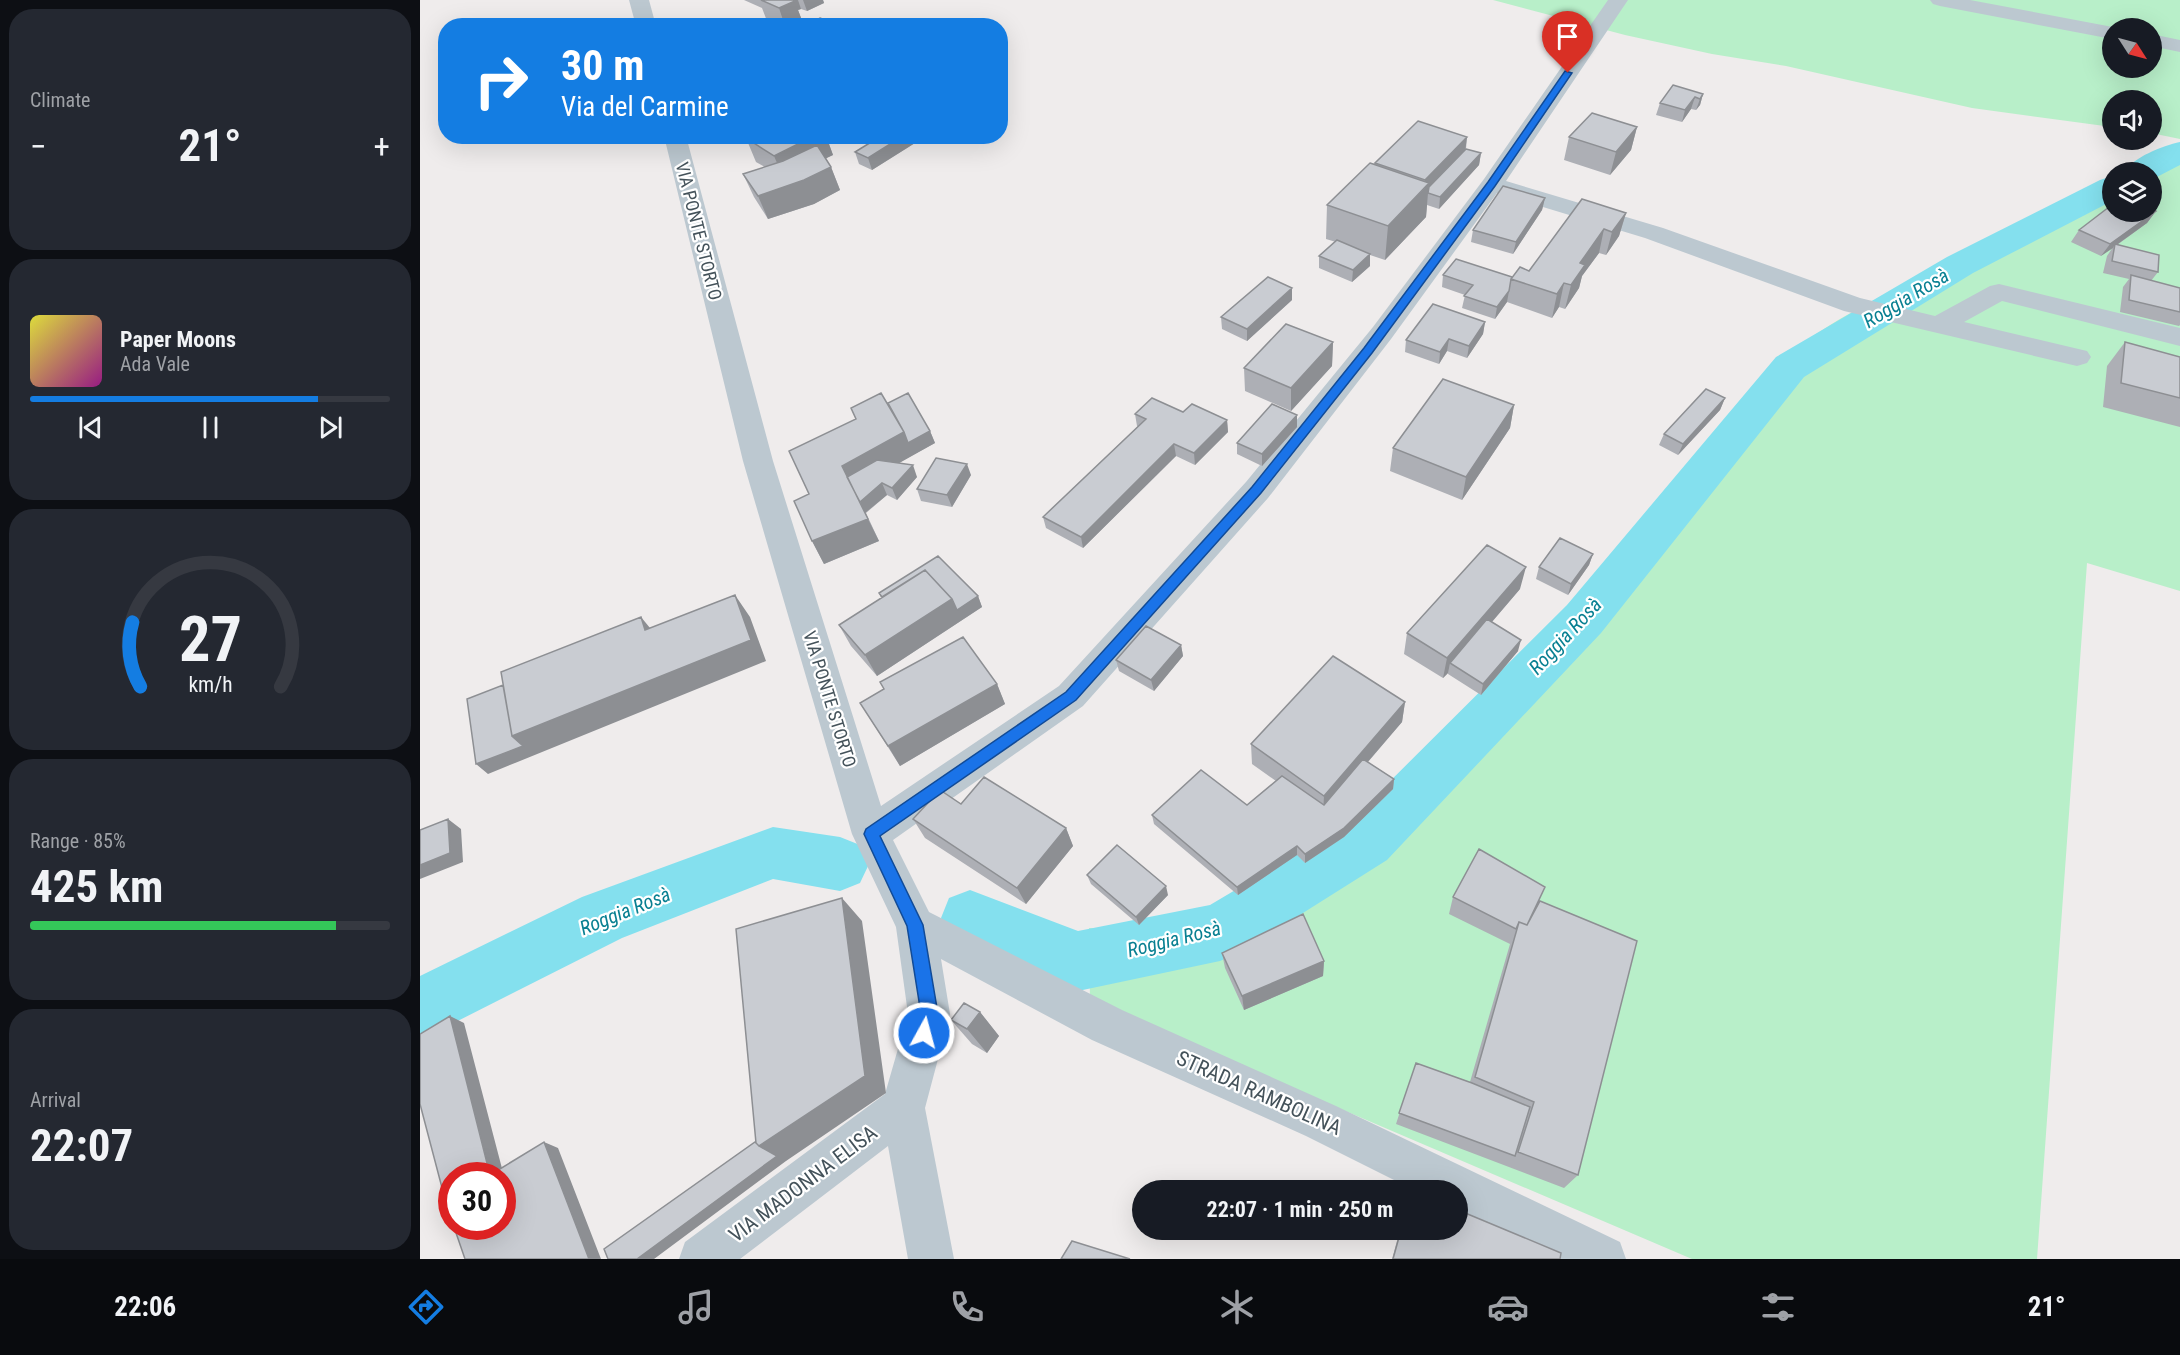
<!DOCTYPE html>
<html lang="en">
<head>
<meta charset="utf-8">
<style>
  body { margin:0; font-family:"Roboto Condensed",sans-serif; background:#242831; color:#f1f3f6; height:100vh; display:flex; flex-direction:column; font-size:22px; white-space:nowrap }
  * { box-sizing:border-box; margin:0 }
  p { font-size:20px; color:#9ea1a6 }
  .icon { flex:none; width:33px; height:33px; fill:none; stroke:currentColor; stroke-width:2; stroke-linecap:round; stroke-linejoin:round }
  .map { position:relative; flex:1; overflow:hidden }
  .panel { display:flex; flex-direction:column; gap:9px; padding:9px; background:#0d0f14; width:420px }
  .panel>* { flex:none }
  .top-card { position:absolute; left:18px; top:18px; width:570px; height:126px; border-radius:24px; box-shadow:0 6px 24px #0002; background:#147de2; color:#fff; overflow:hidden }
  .needle { width:39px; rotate:126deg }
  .fabs { position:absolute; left:1682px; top:18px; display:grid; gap:12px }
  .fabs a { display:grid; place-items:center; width:60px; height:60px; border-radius:50%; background:#171b24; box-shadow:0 6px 24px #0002; font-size:30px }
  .speed { position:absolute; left:18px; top:1162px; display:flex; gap:12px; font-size:30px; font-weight:700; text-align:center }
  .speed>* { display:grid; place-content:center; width:78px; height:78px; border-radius:50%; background:#171b24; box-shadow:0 6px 24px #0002; line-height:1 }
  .speed .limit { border:9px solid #d22; background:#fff; color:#111 }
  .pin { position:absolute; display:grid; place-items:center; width:51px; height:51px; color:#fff; margin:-62px -26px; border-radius:50% 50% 50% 0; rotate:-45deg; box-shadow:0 0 6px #0007 }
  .pin .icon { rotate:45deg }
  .me { position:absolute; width:66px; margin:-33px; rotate:7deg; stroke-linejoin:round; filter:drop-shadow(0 0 4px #0008) }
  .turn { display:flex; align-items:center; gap:21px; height:126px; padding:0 24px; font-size:27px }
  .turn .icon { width:78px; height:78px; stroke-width:2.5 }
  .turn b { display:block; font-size:42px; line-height:51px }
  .big { font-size:45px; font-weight:700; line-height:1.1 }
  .panel .widget { flex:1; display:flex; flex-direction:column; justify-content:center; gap:9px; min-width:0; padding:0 21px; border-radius:24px; background:#242831 }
  .panel .dial { align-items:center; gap:0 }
  .dial svg { height:156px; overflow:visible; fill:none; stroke:#363941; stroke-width:7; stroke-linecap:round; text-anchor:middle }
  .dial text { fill:#f1f3f6; stroke:none }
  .song { display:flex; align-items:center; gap:18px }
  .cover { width:72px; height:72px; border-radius:9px; background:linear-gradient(135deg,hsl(60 70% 55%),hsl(310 70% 35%)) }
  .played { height:6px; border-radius:3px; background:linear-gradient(90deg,#147de2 80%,#363941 80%) }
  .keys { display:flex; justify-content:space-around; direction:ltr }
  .heat { display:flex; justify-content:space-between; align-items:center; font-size:33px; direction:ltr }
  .charge { height:9px; border-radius:4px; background:linear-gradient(90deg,#34c759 85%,#363941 0) }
  .trip { position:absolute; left:712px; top:1180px; width:336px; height:60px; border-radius:30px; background:#171b24; box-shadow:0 6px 24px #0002; font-weight:700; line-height:60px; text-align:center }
  .tab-bar { display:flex; height:96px; justify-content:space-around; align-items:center; background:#090b0e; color:#9ea1a6 }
  .tab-bar .icon { width:42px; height:42px }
  .tab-bar .active { color:#147de2 }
  .tab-bar b { font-size:27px; color:#f1f3f6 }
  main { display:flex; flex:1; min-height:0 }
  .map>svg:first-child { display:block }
  .green { fill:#b8efc9; fill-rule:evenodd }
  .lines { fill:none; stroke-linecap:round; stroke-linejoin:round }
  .canal { fill:#84e0ee; fill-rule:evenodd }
  .minor { fill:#bcc8d0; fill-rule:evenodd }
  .wall { fill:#adafb5 }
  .shaded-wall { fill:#8d8f93 }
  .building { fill:#c9ccd2; stroke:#8d8f93; stroke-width:1.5 }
  .route { fill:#1a73e8; stroke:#114b97; stroke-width:1.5 }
  .labels { text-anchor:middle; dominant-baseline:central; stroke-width:4.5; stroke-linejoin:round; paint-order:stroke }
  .street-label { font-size:18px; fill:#44525a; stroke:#fff }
  .water-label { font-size:20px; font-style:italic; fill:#098092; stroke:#fff }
  .near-street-label { font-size:21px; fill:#44525a; stroke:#fff }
</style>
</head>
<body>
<main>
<section class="panel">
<div class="widget"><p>Climate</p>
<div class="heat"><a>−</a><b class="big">21°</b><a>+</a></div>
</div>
<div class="widget">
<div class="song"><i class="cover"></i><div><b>Paper Moons</b><p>Ada Vale</p></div></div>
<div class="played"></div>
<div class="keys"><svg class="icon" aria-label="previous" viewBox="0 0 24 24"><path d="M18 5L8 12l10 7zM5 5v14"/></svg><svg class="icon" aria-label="pause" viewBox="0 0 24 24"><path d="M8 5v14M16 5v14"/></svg><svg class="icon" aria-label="next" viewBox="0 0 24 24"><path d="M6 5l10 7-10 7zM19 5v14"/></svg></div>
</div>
<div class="widget dial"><svg viewBox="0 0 100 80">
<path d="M14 69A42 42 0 1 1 86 69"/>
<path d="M14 69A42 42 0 0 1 10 36" stroke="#147de2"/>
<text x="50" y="56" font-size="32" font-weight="700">27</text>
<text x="50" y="72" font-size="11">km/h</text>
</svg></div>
<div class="widget"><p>Range · 85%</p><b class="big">425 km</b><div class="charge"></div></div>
<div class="widget"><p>Arrival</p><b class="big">22:07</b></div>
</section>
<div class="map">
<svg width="1760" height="1259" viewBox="0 0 1760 1259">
  <rect width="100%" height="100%" fill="#efecec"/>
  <path class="green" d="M1073,0H1760V139L1731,133V100H1692V127L1552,108L1366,66L1292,54L1205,35ZM1692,28H1731V68H1692Z
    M1760,147V591L1667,563L1617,1259H1272L670,1002L669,928L724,929L792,914L851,888L923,841L976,791L1118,647L1353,367C1407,320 1466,294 1529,263C1584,236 1638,208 1692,181V212H1731V172H1709Z"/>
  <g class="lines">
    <path class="canal" d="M1760,142V165L1731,180V172H1704C1714,157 1742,146 1760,142Z
      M1692,176V201L1553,273L1384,377L1181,633L967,860L821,952L800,961L658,991L529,938L521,918L529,898L550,890L658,931L790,905L927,824L1147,605L1356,357L1527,257L1680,180Z
      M353,827L420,837L440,845L449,864L440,883L420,891L353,879L202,938L0,1040V976L162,897Z"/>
    <path class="minor" d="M209,0H229L236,26H216Z
      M1188,0H1208L1086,181L1243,228L1440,298L1515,316L1570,286L1579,284L1760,328V346L1582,301L1544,322L1667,351L1671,357L1667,363L1657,366L1424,311L1225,238L1077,193L971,339L848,498L663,706L473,840L509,912L702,1010L916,1106L1200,1242L1206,1259H1133L1038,1212V1191H996L886,1136L672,1040L521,959L530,1014L505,1108L534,1259H488L468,1146L320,1259H259L265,1242L465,1094L488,1014L476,927L432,834L323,461L244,136H266L353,461L461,806L639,686L826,482L953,327L1064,179Z
      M1510,0H1550L1698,28H1692V39L1520,6L1513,4Z
      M1731,34L1760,40V52L1731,46Z"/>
  </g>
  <path class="wall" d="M324,0H403L404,3L387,11L381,9L378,10L383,23L377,26H356L347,21L342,8Z
    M1283,94L1280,105L1276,110L1271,109L1262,122L1236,115L1240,103Z
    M1217,127L1211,150L1190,175L1144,160L1149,137Z
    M331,136H406L413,155L406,158L411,167L420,190L394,204L348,219L334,197L323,174L345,167L336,162L326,138Z
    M461,136H493L495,143L452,170L439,164L435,152Z
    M1047,137L1046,149L1061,153L1059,165L1019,209L1007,205L1006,217L965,260L950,255V266L932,282L899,268V256L916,242L906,239L907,205L955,165V163Z
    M1125,198L1122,210L1093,254L1051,242L1053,230Z
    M1736,211L1727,223L1697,245L1738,272L1731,281L1760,288V325L1759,326L1700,312L1703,287L1709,279L1683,273L1687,256L1693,247L1681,256L1651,242L1659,230L1692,212Z
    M1206,213L1199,236L1186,255L1179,253L1162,276L1159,288L1145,309L1139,307L1132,318L1087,302L1075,319L1042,308L1045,295L1022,287L1023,275L1092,277L1109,271Z
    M872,300L827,341L802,329L801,317Z
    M1065,322L1063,334L1047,358L1027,351L1019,364L985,352L986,340Z
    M913,342L912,366L871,411L825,391L824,368Z
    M1705,342L1760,357V427L1683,407L1687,366Z
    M1305,398L1300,410L1258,455L1239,445L1244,434Z
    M468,403L510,431L515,443L478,463L497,477L477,500L467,495L446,513L459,541L404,564L392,541L389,494L436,419L431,408Z
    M1094,405L1090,428L1042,500L970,471L973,448Z
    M763,412L807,420L808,432L775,465L756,456L663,548L626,528L623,517L718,426H717L715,414Z
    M877,415V427L842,466L817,454V443Z
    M551,475L532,507L501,501L497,489Z
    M1173,554L1169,565L1148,595L1116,579L1119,567Z
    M1100,589L1072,622L1098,651L1061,695L1028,674V673L1023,678L984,654L987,633Z
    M459,593L558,596L562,607L457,676L431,646L419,625L461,598Z
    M761,645L763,656L734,691L699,671L696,660Z
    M460,682L577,684L585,704L480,766L440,703L464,689Z
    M985,702L982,722L948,762L974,779L973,789L924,837L885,863L877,855L818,895L734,824L732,815L827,805L856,781L832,764L831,744Z
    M541,804L646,828L653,846L606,904L505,838L493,819Z
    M667,875L748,895L719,925L671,884Z
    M1033,897L1111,918L1158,1175L1144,1188L976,1124L996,1063L1050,1082L1090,944L1029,914Z
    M802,953L904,961L903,976L824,1010L805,968Z
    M560,1012L579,1036L567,1053L552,1044L531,1020Z
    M980,1230H1038L1140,1259H972Z"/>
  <path class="shaded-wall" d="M361,0H378L381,9L378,10L383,23L377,26H365L359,8Z
    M383,0H403L404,3L387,11Z
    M1283,94L1280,105L1276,110L1280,99Z
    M1275,97L1271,109L1262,122L1265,110Z
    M1217,127L1211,150L1190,175L1196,152Z
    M394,136H406L413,155L364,179L354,156Z
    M483,136H493L495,143L452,170L448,158Z
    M1047,137L1044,160L1008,193L1006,217L965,260L968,226L1005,188V180Z
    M1061,153L1059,165L1019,209L1020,197Z
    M411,167L420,190L394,204L348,219L338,196Z
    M1125,198L1122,210L1093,254L1096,242Z
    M1736,211L1727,223L1695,246V244L1693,248L1681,256L1690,244Z
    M1206,213L1199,236L1186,255L1192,232Z
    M1184,229L1179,253L1162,276L1159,288L1145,309L1151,285L1160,263Z
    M950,254V266L932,282L933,270Z
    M1144,283L1139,307L1132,318L1137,294Z
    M872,288V300L827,341V329Z
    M1089,291L1087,302L1075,319L1077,307Z
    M1065,322L1063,334L1047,358L1049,346Z
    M1029,339L1027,351L1019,364L1020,352Z
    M913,342L912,366L871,411V388Z
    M1305,398L1300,410L1258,455L1263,444Z
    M1094,405L1090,428L1042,500L1046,477Z
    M877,415V427L842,466V454Z
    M807,420L808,432L775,465L774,453Z
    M510,431L515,443L433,489L422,466L484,432Z
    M754,444L756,456L663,548L661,537Z
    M547,464L551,475L532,507L527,495Z
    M493,465L497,477L477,500L472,488Z
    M462,483L467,495L445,513L440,502Z
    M448,519L459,541L404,564L392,541Z
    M1173,554L1169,565L1148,595L1151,584Z
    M1106,567L1100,589L1034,666L1030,663L1028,673L1023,678L1027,658Z
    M315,595L330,617L346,661L68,774L56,764L92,736Z
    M558,596L562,607L457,676L445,655L532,599Z
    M221,617L239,639L225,630Z
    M1101,640L1098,651L1061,695L1063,684Z
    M761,645L763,656L734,691L731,680Z
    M577,684L585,704L480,766L468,746Z
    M985,702L982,722L903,814L904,796Z
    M974,779L973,789L924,837L885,863V854Z
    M28,819L41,829L43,862L0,879V865Z
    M646,828L653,846L606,904L597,888Z
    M877,846V855L818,895L817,887Z
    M746,886L748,895L719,925L716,917Z
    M422,898L442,921L466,1093L366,1161L234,1259H217L339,1146Z
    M904,961L903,976L824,1010L822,996Z
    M560,1012L579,1036L567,1053L547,1029Z
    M30,1016L44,1023L85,1180L70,1175Z
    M124,1142L138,1148L181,1259H169Z"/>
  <path class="building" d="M341,0H373L375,1L359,8Z
    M400,18L414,24L423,19L438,26H384Z
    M1253,85L1283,94L1280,99L1275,97L1265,110L1240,103Z
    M1172,113L1217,127L1196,152L1149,137Z
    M998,121L1047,137L1005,180L955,163Z
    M331,136H394L354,156L326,138Z
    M461,136H483L448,158L435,152Z
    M397,145L411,167L384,180L338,196L323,174L363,161Z
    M1046,149L1061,153L1020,197L1008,193L1009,187Z
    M950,163L1009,183L968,226L907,205Z
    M1083,186L1125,198L1096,242L1053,230Z
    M1162,199L1206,213L1192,232L1184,229L1160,263L1165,265L1151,285L1144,283L1137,294L1091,279L1100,267L1109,271Z
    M1689,207L1692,208V212H1731V208L1736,211L1690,244L1659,230Z
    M917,240L950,254L933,270L899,256Z
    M1695,244L1739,255L1738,272L1692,261Z
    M1036,259L1092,277L1091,279L1089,291L1077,307L1044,296L1053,285L1023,275Z
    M1711,275L1760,288V312L1709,300Z
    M848,277L872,288L827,329L801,317Z
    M1013,304L1065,322L1049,346L1029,339L1020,352L986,340Z
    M866,324L913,342L871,388L824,368Z
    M1705,342L1760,357V398L1701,383Z
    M1023,379L1094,405L1046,477L973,448Z
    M1286,389L1305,398L1263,444L1244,434Z
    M461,393L484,432L422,466L448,519L392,541L374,501L389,494L369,451L436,419L431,408Z
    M488,393L510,431L488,443L484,432L468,403Z
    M732,398L763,412L772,404L807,420L774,453L754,444L661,537L623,517L726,419L715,414Z
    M852,404L877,415L842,454L817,443Z
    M516,458L547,464L527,495L497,489Z
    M457,460L493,465L472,488L462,483L440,502L427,477Z
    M1140,538L1173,554L1151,584L1119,567Z
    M1067,545L1106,567L1027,658L987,633Z
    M518,556L558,596L537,610L532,599L505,570L462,597L459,593Z
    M505,570L532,599L445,655L419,625Z
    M315,595L331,640L92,736L81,672L221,617L225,630Z
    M1067,619L1101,640L1063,684L1030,663Z
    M726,626L761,645L731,680L696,660Z
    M543,637L577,684L468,746L440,703L464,689L460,682Z
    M913,656L985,702L904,796L831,744Z
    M83,685L92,736L103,746L56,764L47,699Z
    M943,759L974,779L924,828L885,854L877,846L817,887L732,815L781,770L827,805L862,776L904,805Z
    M564,777L646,828L597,888L493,819L520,790L541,804Z
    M28,819L30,853L0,865V830Z
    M697,845L746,886L716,917L667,875Z
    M1059,849L1125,887L1107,925L1099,922L1096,929L1033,897Z
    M422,898L445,1076L339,1146L336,1143L316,929Z
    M1120,901L1217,941L1158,1175L1098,1152L1114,1102L1055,1077L1099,922L1107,925Z
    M883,914L904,961L822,996L802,953Z
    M544,1003L560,1012L547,1029L531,1020Z
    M30,1016L70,1175L124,1142L169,1259H45L34,1227H82V1176H32V1220L26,1203L0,1104V1034Z
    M996,1063L1052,1083L1110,1107L1095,1156L979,1113Z
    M335,1142L339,1146L357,1156L217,1259H188L184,1249Z
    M1038,1210L1141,1253L1140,1259H973L981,1230H1038Z
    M652,1241L710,1259H641Z"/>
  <path class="route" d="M1145,71L1152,73L1075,186L952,353L841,493L656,700L460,836L503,925L518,1014L510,1039L504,1042L498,1039L495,1033L501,1014L487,926L444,834L446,829L646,692L832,487L944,348L1068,182Z"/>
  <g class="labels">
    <g class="street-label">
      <text transform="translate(279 231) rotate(76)">VIA PONTE STORTO</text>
      <text transform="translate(410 699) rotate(73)">VIA PONTE STORTO</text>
    </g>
    <g class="water-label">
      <text transform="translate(1486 298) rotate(-31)">Roggia Rosà</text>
      <text transform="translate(1145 636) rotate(-47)">Roggia Rosà</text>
      <text transform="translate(205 911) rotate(-22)">Roggia Rosà</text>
      <text transform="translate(754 939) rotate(-14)">Roggia Rosà</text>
    </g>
    <g class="near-street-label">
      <text transform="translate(839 1093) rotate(24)">STRADA RAMBOLINA</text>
      <text transform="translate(383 1184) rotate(-37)">VIA MADONNA ELISA</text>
    </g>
  </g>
</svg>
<div class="fabs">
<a><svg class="needle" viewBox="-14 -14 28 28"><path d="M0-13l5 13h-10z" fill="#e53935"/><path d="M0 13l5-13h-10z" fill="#9ea1a6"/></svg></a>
<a><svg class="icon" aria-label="sound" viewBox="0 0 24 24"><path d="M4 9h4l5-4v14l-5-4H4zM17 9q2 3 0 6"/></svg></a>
<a><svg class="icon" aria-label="layers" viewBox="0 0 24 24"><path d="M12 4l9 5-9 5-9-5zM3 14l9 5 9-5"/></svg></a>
</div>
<div class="speed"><div class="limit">30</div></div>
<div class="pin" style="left:1148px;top:73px;background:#d93025"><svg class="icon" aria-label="arrive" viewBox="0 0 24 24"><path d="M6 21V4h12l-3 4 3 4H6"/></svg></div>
<svg class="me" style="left:504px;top:1033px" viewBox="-20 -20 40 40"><circle r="17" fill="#1a73e8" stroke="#fff" stroke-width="3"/><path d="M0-11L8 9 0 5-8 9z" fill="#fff"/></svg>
<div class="trip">22:07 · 1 min · 250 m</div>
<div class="top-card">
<div class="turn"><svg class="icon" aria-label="right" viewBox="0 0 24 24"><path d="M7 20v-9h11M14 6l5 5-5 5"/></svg><div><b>30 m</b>Via del Carmine</div></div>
</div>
</div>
</main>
<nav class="tab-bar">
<b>22:06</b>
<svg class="icon active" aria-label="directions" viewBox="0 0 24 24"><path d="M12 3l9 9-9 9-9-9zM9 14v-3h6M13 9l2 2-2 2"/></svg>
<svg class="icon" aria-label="music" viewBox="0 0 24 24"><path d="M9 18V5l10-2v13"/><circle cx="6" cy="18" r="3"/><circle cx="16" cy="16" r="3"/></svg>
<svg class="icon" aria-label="phone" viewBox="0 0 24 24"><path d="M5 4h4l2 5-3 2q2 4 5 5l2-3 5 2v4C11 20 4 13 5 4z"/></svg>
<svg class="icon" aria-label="climate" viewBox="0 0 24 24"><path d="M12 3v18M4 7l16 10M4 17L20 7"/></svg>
<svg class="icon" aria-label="car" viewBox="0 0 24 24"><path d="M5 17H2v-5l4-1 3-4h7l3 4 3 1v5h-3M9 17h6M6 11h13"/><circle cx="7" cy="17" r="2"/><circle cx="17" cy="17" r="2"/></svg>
<svg class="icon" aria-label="filters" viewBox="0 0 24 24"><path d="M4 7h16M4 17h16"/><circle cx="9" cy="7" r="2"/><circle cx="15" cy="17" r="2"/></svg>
<b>21°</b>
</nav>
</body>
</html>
